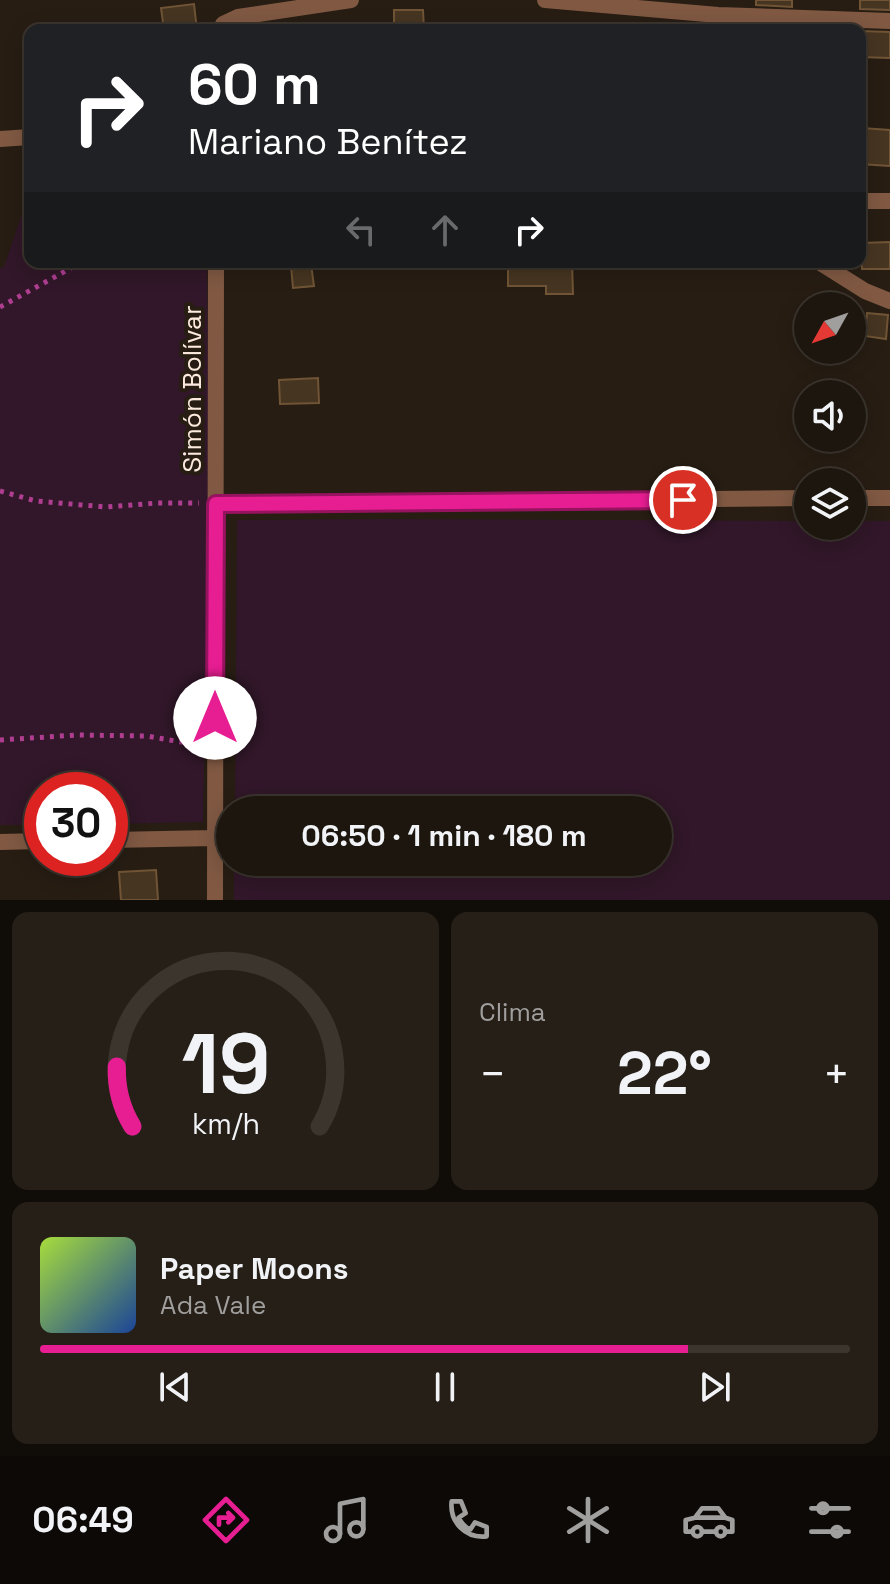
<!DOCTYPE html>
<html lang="es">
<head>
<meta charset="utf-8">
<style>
  body { margin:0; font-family:"Space Grotesk",sans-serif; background:#251f17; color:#f1f3f6; height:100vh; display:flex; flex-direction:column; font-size:30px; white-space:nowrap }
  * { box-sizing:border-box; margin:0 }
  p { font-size:26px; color:#a09f9e }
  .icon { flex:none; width:44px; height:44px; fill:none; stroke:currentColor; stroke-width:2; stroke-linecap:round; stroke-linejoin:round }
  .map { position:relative; height:900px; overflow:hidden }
  .side { display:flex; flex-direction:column; gap:12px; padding:12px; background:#100c08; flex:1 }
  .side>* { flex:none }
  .hud { position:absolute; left:24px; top:24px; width:842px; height:244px; border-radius:16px; box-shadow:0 4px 20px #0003,0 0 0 2px #3b352e; background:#202124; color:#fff; overflow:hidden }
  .needle { width:52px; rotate:230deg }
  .buttons { position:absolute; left:794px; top:292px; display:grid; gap:16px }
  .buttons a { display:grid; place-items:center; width:72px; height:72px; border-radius:50%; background:#1d160e; box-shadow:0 4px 20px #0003,0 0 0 2px #3b352e; font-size:40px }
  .speed { position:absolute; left:24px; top:772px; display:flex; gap:16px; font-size:40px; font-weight:700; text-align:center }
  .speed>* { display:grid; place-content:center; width:104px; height:104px; border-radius:50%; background:#1d160e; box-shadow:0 4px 20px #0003,0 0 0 2px #3b352e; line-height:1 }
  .speed .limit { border:12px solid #d22; background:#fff; color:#111 }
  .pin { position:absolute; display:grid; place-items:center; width:68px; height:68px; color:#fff; margin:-34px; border:4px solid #fff; border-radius:50%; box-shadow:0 2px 8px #0007 }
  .me { position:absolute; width:88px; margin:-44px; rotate:0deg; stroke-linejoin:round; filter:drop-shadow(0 0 6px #0008) }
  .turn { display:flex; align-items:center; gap:28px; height:168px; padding:0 32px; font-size:36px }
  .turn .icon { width:104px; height:104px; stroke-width:2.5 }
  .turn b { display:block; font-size:56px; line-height:68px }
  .lanes { display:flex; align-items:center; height:76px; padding:0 32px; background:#0003; justify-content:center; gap:40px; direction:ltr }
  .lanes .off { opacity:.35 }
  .big { font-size:60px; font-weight:600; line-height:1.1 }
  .side .widget { flex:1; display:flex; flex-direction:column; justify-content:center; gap:12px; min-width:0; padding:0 28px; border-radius:16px; background:#251f17 }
  .side .dial { align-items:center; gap:0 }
  .dial svg { height:208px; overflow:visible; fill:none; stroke:#3b352e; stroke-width:7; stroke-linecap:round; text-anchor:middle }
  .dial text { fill:#f1f3f6; stroke:none }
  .song { display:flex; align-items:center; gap:24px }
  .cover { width:96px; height:96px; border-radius:12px; background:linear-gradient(135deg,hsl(80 70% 55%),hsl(220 70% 35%)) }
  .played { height:8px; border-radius:4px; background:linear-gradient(90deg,#e71d92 80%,#3b352e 80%) }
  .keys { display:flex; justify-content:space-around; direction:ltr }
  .heat { display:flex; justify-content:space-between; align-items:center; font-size:44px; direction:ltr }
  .side .tiles { flex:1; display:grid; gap:12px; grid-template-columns:1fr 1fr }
  .widget:last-child { grid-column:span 2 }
  .trip { position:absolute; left:216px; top:796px; width:456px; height:80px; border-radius:40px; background:#1d160e; box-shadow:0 4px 20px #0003,0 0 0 2px #3b352e; font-weight:600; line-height:80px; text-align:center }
  .tabs { display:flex; height:128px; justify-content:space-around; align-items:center; background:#0c0906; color:#a09f9e }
  .tabs .icon { width:56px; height:56px }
  .tabs .active { color:#e71d92 }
  .tabs b { font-size:36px; color:#f1f3f6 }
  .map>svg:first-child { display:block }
  .green { fill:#311729 }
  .building { fill:#463521; stroke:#705435; stroke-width:2 }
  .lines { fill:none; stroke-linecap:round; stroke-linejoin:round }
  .path { stroke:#af3e91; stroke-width:5; stroke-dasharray:4 6; stroke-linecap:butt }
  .lane { stroke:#815943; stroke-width:16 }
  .street { stroke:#815943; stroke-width:16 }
  .route-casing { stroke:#96135f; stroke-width:20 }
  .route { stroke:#e71d92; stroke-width:14 }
  .labels { text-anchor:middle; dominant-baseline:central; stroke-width:8; stroke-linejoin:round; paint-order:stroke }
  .street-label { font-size:26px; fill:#fbeadd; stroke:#271d13 }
</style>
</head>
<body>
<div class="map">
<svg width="890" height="900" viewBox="0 0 890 900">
  <rect width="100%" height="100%" fill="#271d13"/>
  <path class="green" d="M30,190V262H207L209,506L203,822L110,824V790H42V825H0V268L4,267Z
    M385,519L808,521V526H852V521H890V900H234V862H658V810H235L237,520Z"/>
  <path class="building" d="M756,0H792V7L756,5Z
    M860,0H890V10L860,9Z
    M194,4L197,30H164L161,8Z
    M394,10H423L424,30H394Z
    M860,31L890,32V58L860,57Z
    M862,128L890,130V166L860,164Z
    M890,242V269H862L861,243Z
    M508,262H572L573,294H546V286H508Z
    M311,264L314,286L293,288L291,266Z
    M867,313L888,315L886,339L865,336Z
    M318,378L319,403L280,404L279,380Z
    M156,870L158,900H121L119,872Z"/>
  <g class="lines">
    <path class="path" d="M0,307L82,262
      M0,491L36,501L106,507L157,503H199
      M0,740L77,735L147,736L198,745"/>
    <path class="lane" d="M819,262L865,291L890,301"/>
    <path class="street" d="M545,0L718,15L890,21
      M221,30L223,24L238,17L351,0
      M0,139L30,137
      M860,201H890
      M852,498H890
      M216,504L808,498
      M110,840L215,838
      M0,842L42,841
      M215,900L216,262"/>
  </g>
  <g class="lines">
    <g class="route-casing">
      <path id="route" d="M215,718L216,504L683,500"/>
    </g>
    <use href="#route" class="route"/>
  </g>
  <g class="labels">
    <g class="street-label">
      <text transform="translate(192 389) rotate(-90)">Simón Bolívar</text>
    </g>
  </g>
</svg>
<div class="buttons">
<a><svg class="needle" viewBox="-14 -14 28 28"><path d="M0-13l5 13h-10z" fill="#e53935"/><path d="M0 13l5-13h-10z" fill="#a09f9e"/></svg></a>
<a><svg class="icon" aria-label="sound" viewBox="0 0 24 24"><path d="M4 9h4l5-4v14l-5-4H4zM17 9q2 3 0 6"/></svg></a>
<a><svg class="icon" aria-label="layers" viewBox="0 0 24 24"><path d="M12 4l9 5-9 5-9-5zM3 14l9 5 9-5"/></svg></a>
</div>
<div class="speed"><div class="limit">30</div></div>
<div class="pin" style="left:683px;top:500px;background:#d93025"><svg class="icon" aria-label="arrive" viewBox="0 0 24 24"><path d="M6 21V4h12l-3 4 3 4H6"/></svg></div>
<svg class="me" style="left:215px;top:718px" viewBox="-20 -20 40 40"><circle r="19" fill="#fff"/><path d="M0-13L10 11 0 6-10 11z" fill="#e71d92"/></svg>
<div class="trip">06:50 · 1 min · 180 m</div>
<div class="hud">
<div class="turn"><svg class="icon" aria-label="right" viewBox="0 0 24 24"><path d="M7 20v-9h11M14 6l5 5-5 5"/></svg><div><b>60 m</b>Mariano Benítez</div></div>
<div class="lanes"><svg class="icon off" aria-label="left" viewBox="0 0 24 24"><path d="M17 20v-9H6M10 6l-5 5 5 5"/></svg><svg class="icon off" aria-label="ahead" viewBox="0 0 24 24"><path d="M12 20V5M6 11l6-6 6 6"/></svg><svg class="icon" aria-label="right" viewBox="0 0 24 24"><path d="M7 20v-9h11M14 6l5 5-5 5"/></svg></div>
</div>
</div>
<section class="side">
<div class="tiles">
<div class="widget dial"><svg viewBox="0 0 100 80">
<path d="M14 69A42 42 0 1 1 86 69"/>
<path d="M14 69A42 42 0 0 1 8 46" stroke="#e71d92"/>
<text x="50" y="56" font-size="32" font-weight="700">19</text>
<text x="50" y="72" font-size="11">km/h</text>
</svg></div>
<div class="widget"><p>Clima</p>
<div class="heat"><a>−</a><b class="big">22°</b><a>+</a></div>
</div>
<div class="widget">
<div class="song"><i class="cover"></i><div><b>Paper Moons</b><p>Ada Vale</p></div></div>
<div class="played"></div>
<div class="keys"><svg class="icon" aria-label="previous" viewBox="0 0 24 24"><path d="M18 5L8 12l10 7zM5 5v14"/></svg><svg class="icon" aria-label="pause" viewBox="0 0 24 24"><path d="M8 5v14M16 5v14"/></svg><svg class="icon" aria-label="next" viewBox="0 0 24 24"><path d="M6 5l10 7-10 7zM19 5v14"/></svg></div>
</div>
</div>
</section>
<nav class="tabs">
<b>06:49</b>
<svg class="icon active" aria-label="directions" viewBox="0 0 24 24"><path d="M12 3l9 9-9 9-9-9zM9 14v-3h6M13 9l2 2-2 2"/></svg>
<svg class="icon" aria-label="music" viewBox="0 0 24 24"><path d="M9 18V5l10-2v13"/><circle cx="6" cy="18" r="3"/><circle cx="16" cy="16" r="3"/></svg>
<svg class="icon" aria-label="phone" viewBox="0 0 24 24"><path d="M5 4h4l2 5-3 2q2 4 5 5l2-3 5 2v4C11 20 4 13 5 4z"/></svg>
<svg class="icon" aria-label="climate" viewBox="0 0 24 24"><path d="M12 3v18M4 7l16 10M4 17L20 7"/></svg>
<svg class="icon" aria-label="car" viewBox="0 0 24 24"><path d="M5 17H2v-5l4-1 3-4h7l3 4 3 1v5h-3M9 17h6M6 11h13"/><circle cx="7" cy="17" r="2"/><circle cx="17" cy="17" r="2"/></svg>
<svg class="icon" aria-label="filters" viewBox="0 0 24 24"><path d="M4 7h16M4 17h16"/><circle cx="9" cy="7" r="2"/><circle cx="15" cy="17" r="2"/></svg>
</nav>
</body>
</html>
